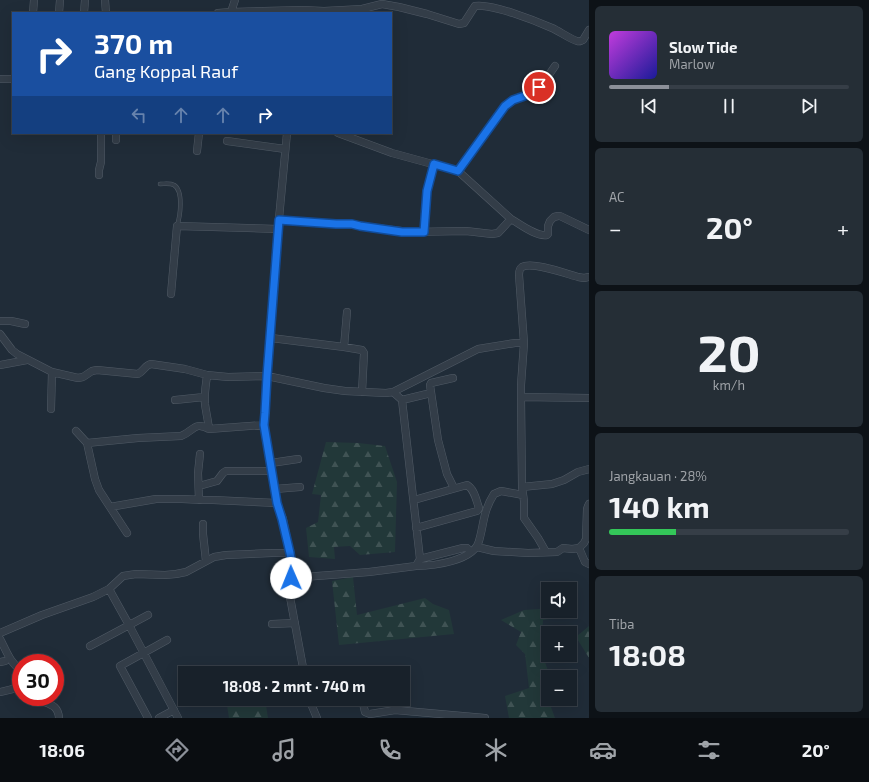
<!DOCTYPE html>
<html lang="id">
<head>
<meta charset="utf-8">
<style>
  body { margin:0; font-family:"Exo 2",sans-serif; background:#252e36; color:#f1f3f6; height:100vh; display:flex; flex-direction:column; font-size:15px; white-space:nowrap }
  * { box-sizing:border-box; margin:0 }
  p { font-size:13px; color:#9fa3a8 }
  .icon { flex:none; width:22px; height:22px; fill:none; stroke:currentColor; stroke-width:2; stroke-linecap:round; stroke-linejoin:round }
  .map { position:relative; flex:1; overflow:hidden }
  .details { display:flex; flex-direction:column; gap:6px; padding:6px; background:#0d1217; width:280px }
  .details>* { flex:none }
  .hud { position:absolute; left:12px; top:12px; width:380px; height:122px; border-radius:0px; box-shadow:0 4px 16px #0002,0 0 0 1px #363e47; background:#1a4fa0; color:#fff; overflow:hidden }
  .controls { position:absolute; left:541px; top:582px; display:grid; gap:8px }
  .controls a { display:grid; place-items:center; width:36px; height:36px; border-radius:0px; background:#18212a; box-shadow:0 4px 16px #0002,0 0 0 1px #363e47; font-size:20px }
  .speed { position:absolute; left:12px; top:654px; display:flex; gap:8px; font-size:20px; font-weight:700; text-align:center }
  .speed>* { display:grid; place-content:center; width:52px; height:52px; border-radius:50%; background:#18212a; box-shadow:0 4px 16px #0002,0 0 0 1px #363e47; line-height:1 }
  .speed .limit { border:6px solid #d22; background:#fff; color:#111 }
  .pin { position:absolute; display:grid; place-items:center; width:34px; height:34px; color:#fff; margin:-17px; border:2px solid #fff; border-radius:50%; box-shadow:0 1px 4px #0007 }
  .me { position:absolute; width:44px; margin:-22px; rotate:359deg; stroke-linejoin:round; filter:drop-shadow(0 0 3px #0008) }
  .turn { display:flex; align-items:center; gap:14px; height:84px; padding:0 16px; font-size:18px }
  .turn .icon { width:52px; height:52px; stroke-width:2.5 }
  .turn b { display:block; font-size:28px; line-height:34px }
  .lanes { display:flex; align-items:center; height:38px; padding:0 16px; background:#0003; justify-content:center; gap:20px; direction:ltr }
  .lanes .off { opacity:.35 }
  .big { font-size:30px; font-weight:700; line-height:1.1 }
  .details .tile { flex:1; display:flex; flex-direction:column; justify-content:center; gap:6px; min-width:0; padding:0 14px; border-radius:6px; background:#252e36 }
  .details .dial { align-items:center; gap:0 }
  .dial b { font-size:52px; line-height:1 }
  .song { display:flex; align-items:center; gap:12px }
  .cover { width:48px; height:48px; border-radius:6px; background:linear-gradient(135deg,hsl(290 70% 55%),hsl(240 70% 35%)) }
  .played { height:4px; border-radius:2px; background:linear-gradient(90deg,#8c9099 25%,#363e47 25%) }
  .keys { display:flex; justify-content:space-around; direction:ltr }
  .heat { display:flex; justify-content:space-between; align-items:center; font-size:22px; direction:ltr }
  .charge { height:6px; border-radius:3px; background:linear-gradient(90deg,#34c759 28%,#363e47 0) }
  .trip { position:absolute; left:178px; top:666px; width:232px; height:40px; border-radius:0px; background:#18212a; box-shadow:0 4px 16px #0002,0 0 0 1px #363e47; font-weight:700; line-height:40px; text-align:center }
  .dock { display:flex; height:64px; justify-content:space-around; align-items:center; background:#0a0d11; color:#9fa3a8 }
  .dock .icon { width:28px; height:28px }
  .dock .current { color:#8c9099 }
  .dock b { font-size:18px; color:#f1f3f6 }
  main { display:flex; flex:1; min-height:0 }
  .map>svg:first-child { display:block }
  .forest { fill:url(#forest-firs) }
  .lines { fill:none; stroke-linecap:round; stroke-linejoin:round }
  .service-casing { stroke:#515b66; stroke-width:4.5 }
  .minor-casing { stroke:#515b66; stroke-width:8 }
  .service { stroke:#333d48; stroke-width:3.5 }
  .minor { stroke:#333d48; stroke-width:7 }
  .route-casing { stroke:#114b97; stroke-width:10 }
  .route { stroke:#1a73e8; stroke-width:7 }
</style>
</head>
<body>
<main>
<div class="map">
<svg width="589" height="718" viewBox="0 0 589 718">
  <defs>
    <pattern id="forest-firs" width="22" height="20" patternUnits="userSpaceOnUse"><rect width="22" height="20" fill="#223839"/><path d="M5 1l3.5 6h-7zM16 11l3.5 6h-7z" fill="#405354"/></pattern>
  </defs>
  <rect width="100%" height="100%" fill="#202c38"/>
  <path class="forest" d="M326,442L358,443L385,446L397,482L395,552L360,555L350,546L334,547L335,559L309,557L306,528L318,522L321,495L312,494Z
    M353,577L357,615L425,598L433,604L449,610L454,634L339,645L332,581Z
    M545,596H548V611H567L564,617L543,620L541,650L550,677H548V699L555,718H509L505,696L529,688L525,654L516,645L521,632L501,620L524,610L540,609Z
    M589,626V658L576,637Z
    M265,699L268,718H229L227,705Z"/>
  <g class="lines">
    <g class="service-casing">
      <path id="service" d="M160,184C165,184 170,183 174,185C184,191 180,217 177,226"/>
    </g>
    <g class="minor-casing">
      <path id="minor" d="M105,0L106,13
        M231,12L303,10L324,11L362,9L382,4L399,7L427,14L459,24L464,23L475,6C491,3 536,21 552,28C559,31 570,39 577,41C580,42 580,41 583,40L589,30
        M33,13L34,0
        M59,13L60,0
        M84,13L85,0
        M218,13L231,12L235,0
        M0,79H13
        M116,133V140
        M287,133L278,229L267,376L265,413L264,425L277,503L283,519L290,553L292,573L290,597L304,673
        M338,133L392,153L458,171L505,106L517,98L530,94L537,89L546,79L555,66
        M227,141L285,149
        M197,151L199,133
        M458,171L511,219
        M99,175V170L101,162V133
        M279,220C298,221 316,222 334,224C343,224 351,224 360,226L410,232L466,231L492,234L498,233L511,219C520,224 536,237 547,235L548,234V226L550,221L554,217L558,216H560L589,230
        M424,232L427,191L434,164
        M589,277L584,278L578,277C567,274 532,261 522,267C519,269 519,272 519,275L524,343L521,385V397L589,398
        M171,294L177,226L278,229
        M0,321H11L25,324
        M0,334L12,350L17,354L52,372L78,378L83,377L92,371L97,370L138,374C144,371 145,365 151,364L185,369L207,375L228,377L267,376L324,388L345,391L386,393L393,392L478,349L515,343H524
        M271,338L344,347L362,350L364,353L362,392
        M344,347L347,312
        M0,365L27,360
        M207,375C206,385 204,394 205,404C206,412 208,420 209,429
        M453,378L431,383L430,385L438,440L447,474L454,488
        M521,397L522,487L524,501V518L538,538L546,552
        M175,400L204,397
        M402,400L431,393
        M51,409L52,372
        M76,431L87,443L95,479L99,490L110,507
        M87,443L138,438L181,436C194,431 194,421 209,429L264,425
        M271,463L298,459
        M199,486L217,481L223,473L226,471H272
        M522,487L552,484L564,480L578,472L589,469
        M275,489L300,487
        M199,500L198,473L200,454
        M414,500L467,485C475,490 476,500 479,508L477,511L416,528
        M203,524V534L206,561
        M127,533L110,507L156,499H182L203,500H213L277,503
        M477,547L494,551L528,553L557,552L563,548L572,549L579,548L585,562L589,564
        M579,548L584,543L586,539L587,509L588,506L589,504
        M420,559L463,548H467L471,552
        M416,566C433,566 474,561 479,541C484,524 483,511 494,494L501,491L523,495
        M291,578L369,572L416,566L420,559L402,400L393,392
        M109,589L129,625L178,718
        M272,624L295,623
        M0,633L42,615L93,597L109,589L123,576L136,574L165,575L176,574L186,572L214,557L226,555L272,553H290
        M0,639C6,650 10,663 21,670
        M90,646L148,615
        M0,662L5,661
        M0,692L21,687
        M35,697C45,705 58,702 59,718
        M309,699L317,718
        M362,699L365,712L370,714L395,710L485,718
        M222,701L232,699
        M148,718L120,666L167,640
        M159,718L174,710"/>
    </g>
    <use href="#service" class="service"/>
    <use href="#minor" class="minor"/>
  </g>
  <g class="lines">
    <g class="route-casing">
      <path id="route" d="M291,578L292,565L290,553L282,519L277,503L264,425L265,413L267,376L279,220L336,224H352L360,226L402,232H424L427,191L434,164L458,171L505,106L513,100L530,94L539,87"/>
    </g>
    <use href="#route" class="route"/>
  </g>
</svg>
<div class="controls">
<a><svg class="icon" aria-label="sound" viewBox="0 0 24 24"><path d="M4 9h4l5-4v14l-5-4H4zM17 9q2 3 0 6"/></svg></a>
<a>+</a>
<a>−</a>
</div>
<div class="speed"><div class="limit">30</div></div>
<div class="pin" style="left:539px;top:87px;background:#d93025"><svg class="icon" aria-label="arrive" viewBox="0 0 24 24"><path d="M6 21V4h12l-3 4 3 4H6"/></svg></div>
<svg class="me" style="left:291px;top:578px" viewBox="-20 -20 40 40"><circle r="19" fill="#fff"/><path d="M0-13L10 11 0 6-10 11z" fill="#1a73e8"/></svg>
<div class="trip">18:08 · 2 mnt · 740 m</div>
<div class="hud">
<div class="turn"><svg class="icon" aria-label="right" viewBox="0 0 24 24"><path d="M7 20v-9h11M14 6l5 5-5 5"/></svg><div><b>370 m</b>Gang Koppal Rauf</div></div>
<div class="lanes"><svg class="icon off" aria-label="left" viewBox="0 0 24 24"><path d="M17 20v-9H6M10 6l-5 5 5 5"/></svg><svg class="icon off" aria-label="ahead" viewBox="0 0 24 24"><path d="M12 20V5M6 11l6-6 6 6"/></svg><svg class="icon off" aria-label="ahead" viewBox="0 0 24 24"><path d="M12 20V5M6 11l6-6 6 6"/></svg><svg class="icon" aria-label="right" viewBox="0 0 24 24"><path d="M7 20v-9h11M14 6l5 5-5 5"/></svg></div>
</div>
</div>
<section class="details">
<div class="tile">
<div class="song"><i class="cover"></i><div><b>Slow Tide</b><p>Marlow</p></div></div>
<div class="played"></div>
<div class="keys"><svg class="icon" aria-label="previous" viewBox="0 0 24 24"><path d="M18 5L8 12l10 7zM5 5v14"/></svg><svg class="icon" aria-label="pause" viewBox="0 0 24 24"><path d="M8 5v14M16 5v14"/></svg><svg class="icon" aria-label="next" viewBox="0 0 24 24"><path d="M6 5l10 7-10 7zM19 5v14"/></svg></div>
</div>
<div class="tile"><p>AC</p>
<div class="heat"><a>−</a><b class="big">20°</b><a>+</a></div>
</div>
<div class="tile dial"><b>20</b><p>km/h</p></div>
<div class="tile"><p>Jangkauan · 28%</p><b class="big">140 km</b><div class="charge"></div></div>
<div class="tile"><p>Tiba</p><b class="big">18:08</b></div>
</section>
</main>
<nav class="dock">
<b>18:06</b>
<svg class="icon current" aria-label="directions" viewBox="0 0 24 24"><path d="M12 3l9 9-9 9-9-9zM9 14v-3h6M13 9l2 2-2 2"/></svg>
<svg class="icon" aria-label="music" viewBox="0 0 24 24"><path d="M9 18V5l10-2v13"/><circle cx="6" cy="18" r="3"/><circle cx="16" cy="16" r="3"/></svg>
<svg class="icon" aria-label="phone" viewBox="0 0 24 24"><path d="M5 4h4l2 5-3 2q2 4 5 5l2-3 5 2v4C11 20 4 13 5 4z"/></svg>
<svg class="icon" aria-label="climate" viewBox="0 0 24 24"><path d="M12 3v18M4 7l16 10M4 17L20 7"/></svg>
<svg class="icon" aria-label="car" viewBox="0 0 24 24"><path d="M5 17H2v-5l4-1 3-4h7l3 4 3 1v5h-3M9 17h6M6 11h13"/><circle cx="7" cy="17" r="2"/><circle cx="17" cy="17" r="2"/></svg>
<svg class="icon" aria-label="filters" viewBox="0 0 24 24"><path d="M4 7h16M4 17h16"/><circle cx="9" cy="7" r="2"/><circle cx="15" cy="17" r="2"/></svg>
<b>20°</b>
</nav>
</body>
</html>
